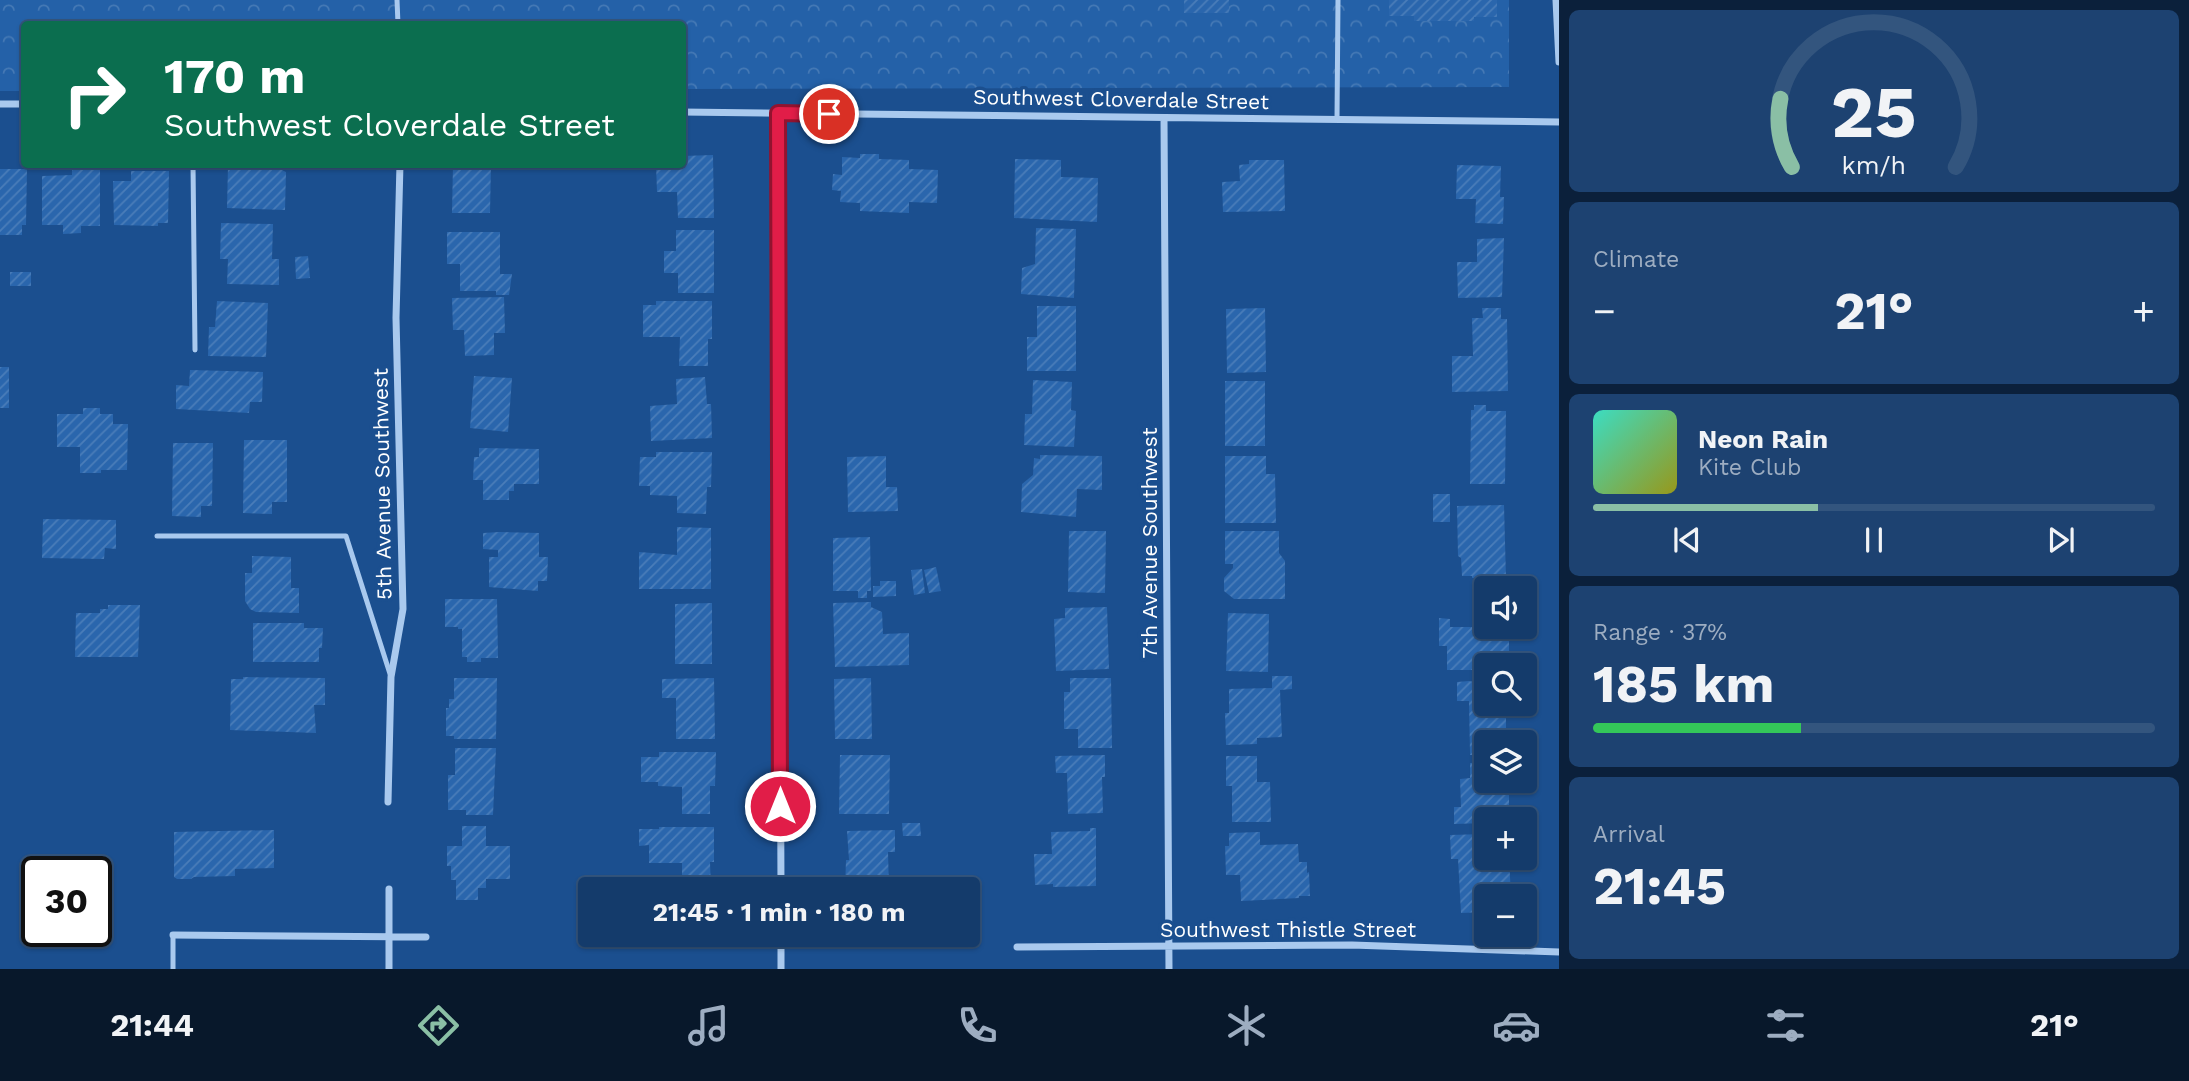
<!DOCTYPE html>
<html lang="en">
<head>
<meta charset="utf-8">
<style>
  body { margin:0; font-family:"Work Sans",sans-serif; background:#1d4271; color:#f1f3f6; height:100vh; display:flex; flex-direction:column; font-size:26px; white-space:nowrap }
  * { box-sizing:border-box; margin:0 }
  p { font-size:23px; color:#9dadc1 }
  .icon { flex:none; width:38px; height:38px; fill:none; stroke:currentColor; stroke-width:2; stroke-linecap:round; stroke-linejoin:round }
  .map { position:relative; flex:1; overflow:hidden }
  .panel { display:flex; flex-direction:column; gap:10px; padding:10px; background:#0b203b; width:630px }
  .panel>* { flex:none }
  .hud { position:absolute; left:21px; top:21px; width:665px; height:147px; border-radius:7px; box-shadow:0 2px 5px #0004,0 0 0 2px #33557e; background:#0b6e4f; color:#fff; overflow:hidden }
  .controls { position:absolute; left:1474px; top:576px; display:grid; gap:14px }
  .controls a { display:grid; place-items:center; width:63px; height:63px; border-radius:7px; background:#143b6b; box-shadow:0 2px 5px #0004,0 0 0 2px #33557e; font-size:35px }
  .speed { position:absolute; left:21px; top:856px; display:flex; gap:14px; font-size:35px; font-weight:700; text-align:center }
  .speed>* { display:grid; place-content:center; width:91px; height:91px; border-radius:50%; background:#143b6b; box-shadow:0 2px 5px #0004,0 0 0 2px #33557e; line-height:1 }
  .speed .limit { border:4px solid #111; border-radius:10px; background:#fff; color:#111 }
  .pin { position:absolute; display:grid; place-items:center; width:60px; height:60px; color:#fff; margin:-30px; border:4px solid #fff; border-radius:50%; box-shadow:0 2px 7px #0007 }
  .me { position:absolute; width:77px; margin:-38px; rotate:0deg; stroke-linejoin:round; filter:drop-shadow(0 0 5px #0008) }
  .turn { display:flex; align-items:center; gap:24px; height:147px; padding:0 28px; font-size:32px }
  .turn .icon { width:91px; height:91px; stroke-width:2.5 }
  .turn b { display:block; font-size:49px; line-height:60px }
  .big { font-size:52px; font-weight:700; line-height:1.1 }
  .panel .widget { flex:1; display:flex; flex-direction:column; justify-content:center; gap:10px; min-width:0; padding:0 24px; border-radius:10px; background:#1d4271 }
  .panel .dial { align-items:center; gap:0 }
  .dial svg { height:182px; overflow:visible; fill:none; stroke:#33557e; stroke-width:7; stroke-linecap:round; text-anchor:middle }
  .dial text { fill:#f1f3f6; stroke:none }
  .song { display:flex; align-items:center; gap:21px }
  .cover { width:84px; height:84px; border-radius:10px; background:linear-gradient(135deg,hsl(170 70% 55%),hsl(60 70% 35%)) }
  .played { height:7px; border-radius:4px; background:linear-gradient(90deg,#8abfa5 40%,#33557e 40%) }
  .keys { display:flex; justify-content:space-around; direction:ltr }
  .heat { display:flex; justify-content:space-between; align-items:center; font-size:38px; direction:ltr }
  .charge { height:10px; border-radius:5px; background:linear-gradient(90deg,#34c759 37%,#33557e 0) }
  .trip { position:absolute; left:578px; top:877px; width:402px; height:70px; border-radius:7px; background:#143b6b; box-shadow:0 2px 5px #0004,0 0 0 2px #33557e; font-weight:700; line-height:70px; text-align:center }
  .tab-bar { display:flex; height:112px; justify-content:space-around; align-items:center; background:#08182b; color:#9dadc1 }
  .tab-bar .icon { width:49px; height:49px }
  .tab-bar .selected { color:#8abfa5 }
  .tab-bar b { font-size:32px; color:#f1f3f6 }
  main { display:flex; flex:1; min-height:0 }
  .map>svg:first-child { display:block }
  .park { fill:url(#park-crowns) }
  .building { fill:url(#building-hatch) }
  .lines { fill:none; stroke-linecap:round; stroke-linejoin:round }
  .lane { stroke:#a9c9ee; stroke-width:5 }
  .street { stroke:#a9c9ee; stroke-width:7 }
  .route-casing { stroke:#92132f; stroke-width:18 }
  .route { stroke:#e11d48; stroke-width:12 }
  .labels { text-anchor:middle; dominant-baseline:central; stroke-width:7; stroke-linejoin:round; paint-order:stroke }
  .street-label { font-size:21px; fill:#fff; stroke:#1b4f8f }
</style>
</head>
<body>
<main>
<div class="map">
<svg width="1559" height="969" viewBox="0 0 1559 969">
  <defs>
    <pattern id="park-crowns" width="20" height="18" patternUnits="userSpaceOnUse" patternTransform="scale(1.75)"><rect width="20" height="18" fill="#2461a8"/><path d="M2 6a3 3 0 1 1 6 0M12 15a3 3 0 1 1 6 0" fill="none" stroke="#4579b5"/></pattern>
    <pattern id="building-hatch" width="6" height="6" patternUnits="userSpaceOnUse" patternTransform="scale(1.75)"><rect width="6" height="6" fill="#2a66ad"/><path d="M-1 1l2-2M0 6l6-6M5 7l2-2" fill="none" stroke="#4a7db9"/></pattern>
  </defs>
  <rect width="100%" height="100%" fill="#1b4f8f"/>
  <path class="park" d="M0,0H1509V87L683,89L682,24H24V91H0Z"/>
  <path class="building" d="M1184,0H1229V13H1184Z
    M1389,0H1497V17H1474V21H1414V16H1389Z
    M860,154H879V159L909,160V169L938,170L937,203L909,202V213L860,211V203L840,202L841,191L832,190L833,174L842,175V157L860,158Z
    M713,155L714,218H678L677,192H657L656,164H682V156Z
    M1015,159L1061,160V177L1098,178L1097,222L1014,218Z
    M1249,160H1284L1285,211L1223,212L1222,182L1240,181L1239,165L1249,164Z
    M453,164H491L490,213H452Z
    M1457,165L1501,166L1500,197H1504L1503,224L1475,223L1476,199H1456Z
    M228,166L258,167V170L280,169L286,172L285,210L227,208Z
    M0,169H27L26,225H22V235H0Z
    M72,169H100V226H81V233L63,234V225H42V176L72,175Z
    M131,171H169L168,223H158V226L114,225L113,181H131Z
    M221,223L273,224L272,259H279V285L227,284L228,259H220Z
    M1036,228L1076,229L1074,298L1021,294L1022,268L1035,264Z
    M676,230H714V293H678V273H664V251H676Z
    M447,232H500V274H512L509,295H496V291H460V264H447Z
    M1504,238L1502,297L1458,298L1457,262H1477V239Z
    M308,256L310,278L296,279L295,257Z
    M10,272H31V286H10Z
    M504,297L505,333H494V355L465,356L464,330H453L452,298Z
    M217,301L268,303L266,357L208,356L209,327H215Z
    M656,301H712V339H708V366H679L680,337H643V305H656Z
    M1037,306H1076V371H1027V337H1037Z
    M1265,308L1266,372L1227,373L1226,309Z
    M1482,308H1501V319H1507L1508,391L1452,392V356H1473L1472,318H1483Z
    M0,367H9V408H0Z
    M190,370L263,372L262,402H250L249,413L176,409V385L189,386Z
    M474,376L512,378L508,432L470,428Z
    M705,377L707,404H711L712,438L651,441L650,406L677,404L676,379Z
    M1033,380L1072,382L1071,410L1076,411L1074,447L1024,445L1025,414H1032Z
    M1225,381H1265V446H1225Z
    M1474,405H1486V411H1506L1505,484H1470L1471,410H1474Z
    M83,408H100V414H113V424H128L127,470H101V473H80V447H57V414H83Z
    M244,440H287V502H272V514L243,513Z
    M173,443H213L212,506H201V517L172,516Z
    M479,448L539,449V484H514V491H509V500H483V480H473L474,457H479Z
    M656,452H712L711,487H707L706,514L677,513V496L650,495V486H639L640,457H656Z
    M1040,455L1102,456V490L1077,489L1076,517L1021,512L1022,484L1033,475L1034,458L1040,459Z
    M886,456V487H897L898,511L848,512L847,457Z
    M1225,456H1266V474H1275L1276,523H1225Z
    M1433,494H1450V522H1433Z
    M1504,505L1506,578H1472V576H1462L1461,558L1458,556L1457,506Z
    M43,519L116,520V549L105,548L104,559L42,558Z
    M677,527L711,528V589H639V552L677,555Z
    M1069,531H1106L1105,593L1068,592Z
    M1225,531H1279V553L1285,561V599H1234L1224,591V578L1233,568V564H1225Z
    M499,532L539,533V557H548L547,581H538V591L489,587V557H498V550L483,549V533Z
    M870,537L871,591H867V598H858V591H833V538Z
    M252,556L291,557V588H299V613L256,612L250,609L245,601V573H252Z
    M936,567L941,591L929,593L924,570Z
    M922,569L925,593L914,595L911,570Z
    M880,581H896V596L873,597V586H880Z
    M1475,598H1486V626H1509V665H1486V670H1447V646H1439V618L1450,619V627H1475Z
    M445,599H497L498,658H481V662H467V657H462V629H458V627H445Z
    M871,602V607L882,612L883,634L909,633V665L835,667L833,603Z
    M712,603V664H675V604Z
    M108,605H140L138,657H75L76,613H100V609H108Z
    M1107,607L1109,669L1056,671L1054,619L1065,618V608Z
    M1228,613L1269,614L1268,672L1226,671Z
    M253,623H304V628H323L322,648H319V662H253Z
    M1272,676H1292V689L1280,690L1282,737L1257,738V744L1226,745L1225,713H1229V689L1272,688Z
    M243,677L325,678V705H314L316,733L230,730L231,679H243Z
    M454,678H497L496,739H454V736H446V708H449V699H454Z
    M714,678L715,739H676V698H662V679Z
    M871,678L872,739H835L834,679Z
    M1070,678H1111L1112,748H1078V729H1064V692H1070Z
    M1469,681L1486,684V704H1506V742H1486V755H1470L1469,701H1457V682Z
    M455,748H496L493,815H466V810H448V775H455Z
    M659,752H716L715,786H710V814H682V787L658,786V782H641V757H659Z
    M840,755H890L889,814H839Z
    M1105,755V777H1102L1103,813L1068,814L1067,773H1056L1055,756Z
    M1226,756H1257V782H1270L1271,822H1232V786H1226Z
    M1486,762V780H1509V819H1486V823L1454,824V807H1461L1460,779L1470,778V763Z
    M902,823H920L921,836H903Z
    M462,826H486V846H510V879H486V888H478V900H456V880H451V866H447V846H462Z
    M659,827H714V862H710L711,888L682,889V863H649V845L639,846V829H659Z
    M1090,828H1096V886L1053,887V884L1035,885L1034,854H1052L1051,832L1090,831Z
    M274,830V868L235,869V876L194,877L191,879H177L174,877V832Z
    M895,830V852H888L889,889H845L846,860H849L847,831Z
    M1260,832V845L1298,844L1299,862H1307V873L1309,872L1310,896H1299V898L1241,901L1240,875H1226L1225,846H1229V833Z
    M1484,834L1486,858H1509L1511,896H1486V912L1461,913L1458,859H1451L1450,835Z"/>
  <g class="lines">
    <path class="lane" d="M397,0L398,24
      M1337,119L1338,0
      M193,164L195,350
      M157,536H346L391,677
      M173,935V969"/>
    <path class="street" d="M1556,0L1559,62
      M0,104H24
      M682,112L1559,122
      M778,113L781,889
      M1164,118L1169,969
      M388,802L391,677L403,609L396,318L400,164
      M389,889V969
      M781,934V969
      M173,935L426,937
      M1017,947L1352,945L1559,952"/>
  </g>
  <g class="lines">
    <g class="route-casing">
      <path id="route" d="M780,806L778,113L829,114"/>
    </g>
    <use href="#route" class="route"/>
  </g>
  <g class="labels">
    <g class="street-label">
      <text transform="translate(1121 99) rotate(1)">Southwest Cloverdale Street</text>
      <text transform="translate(382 484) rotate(-91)">5th Avenue Southwest</text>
      <text transform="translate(1149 543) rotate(-90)">7th Avenue Southwest</text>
      <text x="1288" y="929">Southwest Thistle Street</text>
    </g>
  </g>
</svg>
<div class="controls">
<a><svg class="icon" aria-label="sound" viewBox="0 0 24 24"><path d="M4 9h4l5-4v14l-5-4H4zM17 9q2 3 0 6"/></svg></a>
<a><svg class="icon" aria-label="search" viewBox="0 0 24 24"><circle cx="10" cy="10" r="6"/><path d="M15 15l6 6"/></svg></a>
<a><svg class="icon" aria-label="layers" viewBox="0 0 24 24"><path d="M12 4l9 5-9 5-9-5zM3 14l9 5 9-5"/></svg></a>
<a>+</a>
<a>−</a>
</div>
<div class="speed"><div class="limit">30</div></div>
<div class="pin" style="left:829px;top:114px;background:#d93025"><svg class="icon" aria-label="arrive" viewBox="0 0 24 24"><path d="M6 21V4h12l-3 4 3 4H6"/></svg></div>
<svg class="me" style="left:780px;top:806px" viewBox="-20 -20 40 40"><circle r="17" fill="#e11d48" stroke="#fff" stroke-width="3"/><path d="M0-11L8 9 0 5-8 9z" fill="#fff"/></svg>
<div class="trip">21:45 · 1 min · 180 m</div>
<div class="hud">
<div class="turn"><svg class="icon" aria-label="right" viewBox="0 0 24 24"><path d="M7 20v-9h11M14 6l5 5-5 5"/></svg><div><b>170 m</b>Southwest Cloverdale Street</div></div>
</div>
</div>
<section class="panel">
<div class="widget dial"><svg viewBox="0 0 100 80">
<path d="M14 69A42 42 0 1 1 86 69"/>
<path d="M14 69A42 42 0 0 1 9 39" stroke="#8abfa5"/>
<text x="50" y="56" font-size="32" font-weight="700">25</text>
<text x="50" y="72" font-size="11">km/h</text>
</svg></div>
<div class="widget"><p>Climate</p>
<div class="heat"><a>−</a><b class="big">21°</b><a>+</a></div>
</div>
<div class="widget">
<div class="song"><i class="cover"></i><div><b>Neon Rain</b><p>Kite Club</p></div></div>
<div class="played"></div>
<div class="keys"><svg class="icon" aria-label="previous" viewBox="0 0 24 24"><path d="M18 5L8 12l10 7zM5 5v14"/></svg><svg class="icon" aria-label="pause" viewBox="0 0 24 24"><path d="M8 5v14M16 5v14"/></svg><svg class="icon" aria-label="next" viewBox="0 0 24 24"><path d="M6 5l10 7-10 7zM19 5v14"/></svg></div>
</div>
<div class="widget"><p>Range · 37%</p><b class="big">185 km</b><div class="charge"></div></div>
<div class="widget"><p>Arrival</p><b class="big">21:45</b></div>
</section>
</main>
<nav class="tab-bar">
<b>21:44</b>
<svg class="icon selected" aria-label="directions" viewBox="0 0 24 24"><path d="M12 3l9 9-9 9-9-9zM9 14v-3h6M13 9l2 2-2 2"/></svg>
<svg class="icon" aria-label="music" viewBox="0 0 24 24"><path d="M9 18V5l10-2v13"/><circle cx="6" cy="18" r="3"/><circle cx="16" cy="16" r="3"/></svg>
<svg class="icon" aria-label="phone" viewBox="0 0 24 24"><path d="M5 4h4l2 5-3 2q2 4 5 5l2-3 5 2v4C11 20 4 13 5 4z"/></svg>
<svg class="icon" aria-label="climate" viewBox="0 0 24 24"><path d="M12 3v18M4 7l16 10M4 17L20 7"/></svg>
<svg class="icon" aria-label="car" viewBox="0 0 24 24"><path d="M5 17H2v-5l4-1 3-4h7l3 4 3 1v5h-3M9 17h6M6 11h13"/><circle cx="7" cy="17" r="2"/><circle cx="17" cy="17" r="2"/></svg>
<svg class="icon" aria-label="filters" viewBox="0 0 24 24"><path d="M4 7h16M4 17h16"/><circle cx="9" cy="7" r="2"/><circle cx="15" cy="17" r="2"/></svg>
<b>21°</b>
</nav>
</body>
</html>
